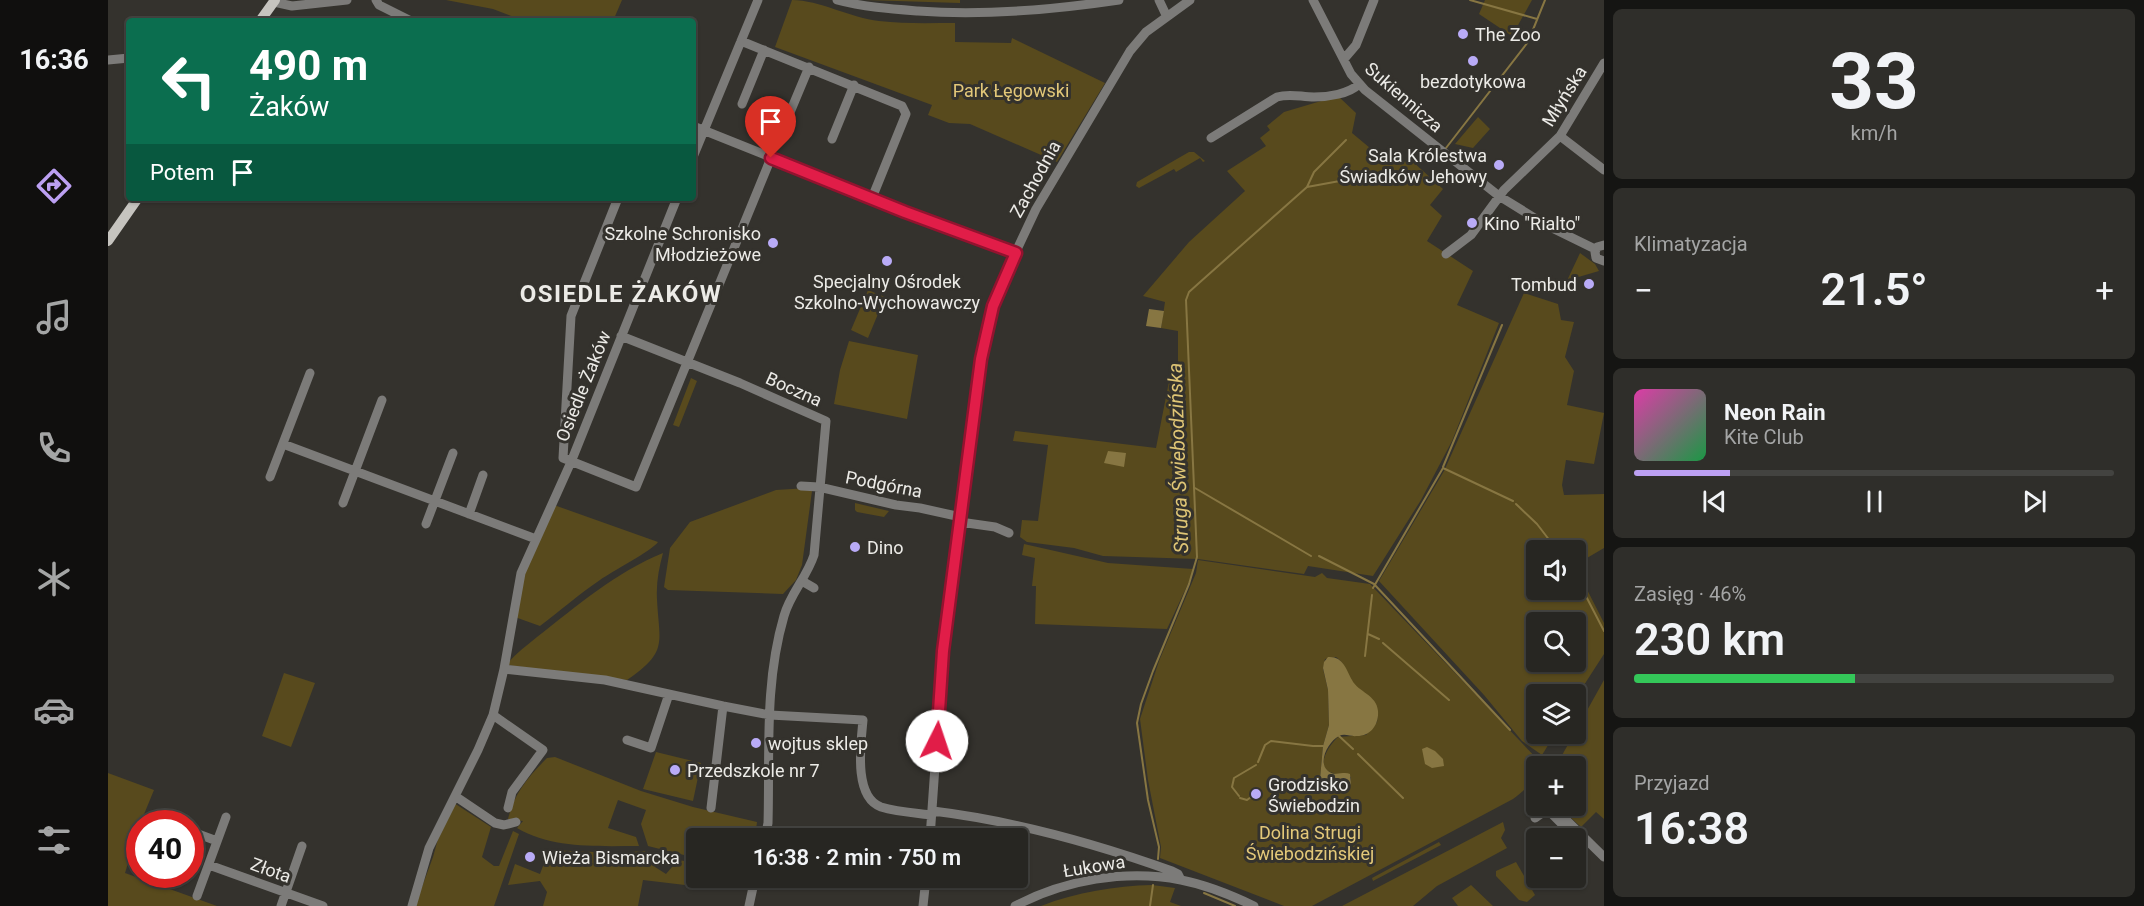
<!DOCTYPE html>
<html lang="pl">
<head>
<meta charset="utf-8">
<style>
  body { margin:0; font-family:Roboto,sans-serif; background:#2f2e2a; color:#f1f3f6; height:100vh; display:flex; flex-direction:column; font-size:22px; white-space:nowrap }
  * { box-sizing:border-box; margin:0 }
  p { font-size:20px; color:#a4a5a5 }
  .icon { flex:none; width:33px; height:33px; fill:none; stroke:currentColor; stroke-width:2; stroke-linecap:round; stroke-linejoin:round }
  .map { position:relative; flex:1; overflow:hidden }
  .sheet { display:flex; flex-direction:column; gap:9px; padding:9px; background:#151513; width:540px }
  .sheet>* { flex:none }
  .hud { position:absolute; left:18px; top:18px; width:570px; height:183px; border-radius:6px; box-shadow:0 2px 4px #0004,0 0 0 2px #434340; background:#0b6e4f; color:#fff; overflow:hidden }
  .controls { position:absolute; left:1418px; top:540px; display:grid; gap:12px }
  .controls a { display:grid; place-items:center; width:60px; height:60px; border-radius:6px; background:#272622; box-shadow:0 2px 4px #0004,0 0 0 2px #434340; font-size:30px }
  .speed { position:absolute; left:18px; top:810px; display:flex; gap:12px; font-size:30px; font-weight:700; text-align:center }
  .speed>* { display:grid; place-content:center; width:78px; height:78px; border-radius:50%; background:#272622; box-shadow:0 2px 4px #0004,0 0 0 2px #434340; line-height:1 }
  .speed .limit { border:9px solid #d22; background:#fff; color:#111 }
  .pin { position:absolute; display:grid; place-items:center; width:51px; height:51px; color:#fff; margin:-62px -26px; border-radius:50% 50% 50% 0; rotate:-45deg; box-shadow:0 0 6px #0007 }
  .pin .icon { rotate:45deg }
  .me { position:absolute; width:66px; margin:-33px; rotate:4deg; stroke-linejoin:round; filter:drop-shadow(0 0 4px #0008) }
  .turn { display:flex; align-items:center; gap:21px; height:126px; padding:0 24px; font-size:27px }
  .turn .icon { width:78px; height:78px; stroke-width:2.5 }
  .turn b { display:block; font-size:42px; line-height:51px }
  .then { display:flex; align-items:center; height:57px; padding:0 24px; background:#0003; gap:12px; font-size:22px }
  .big { font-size:45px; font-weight:600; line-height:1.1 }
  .sheet .widget { flex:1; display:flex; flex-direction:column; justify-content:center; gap:9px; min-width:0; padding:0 21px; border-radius:9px; background:#2f2e2a }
  .sheet .dial { align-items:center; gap:0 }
  .dial b { font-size:78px; line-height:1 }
  .song { display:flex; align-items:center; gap:18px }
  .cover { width:72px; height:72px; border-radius:9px; background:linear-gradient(135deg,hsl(320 70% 55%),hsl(140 70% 35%)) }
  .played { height:6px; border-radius:3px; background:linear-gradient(90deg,#bca0f2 20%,#434340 20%) }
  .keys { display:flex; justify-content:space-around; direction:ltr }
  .heat { display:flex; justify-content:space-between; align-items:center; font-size:33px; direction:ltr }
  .charge { height:9px; border-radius:4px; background:linear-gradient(90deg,#34c759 46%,#434340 0) }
  .trip { position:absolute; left:578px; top:828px; width:342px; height:60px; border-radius:6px; background:#272622; box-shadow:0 2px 4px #0004,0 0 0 2px #434340; font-weight:600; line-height:60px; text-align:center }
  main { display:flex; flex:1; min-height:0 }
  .menu { display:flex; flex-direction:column; width:108px; justify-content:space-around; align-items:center; background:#100f0e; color:#a4a5a5 }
  .menu .icon { width:42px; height:42px }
  .menu .current { color:#bca0f2 }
  .menu b { font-size:27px; color:#f1f3f6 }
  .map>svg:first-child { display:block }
  .green { fill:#584a1d; fill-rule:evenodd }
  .water { fill:#877642 }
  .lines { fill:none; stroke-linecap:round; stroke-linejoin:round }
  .stream { stroke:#877642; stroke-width:2 }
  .minor { stroke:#7c7b79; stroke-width:9 }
  .major { stroke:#c6c4bf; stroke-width:10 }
  .route-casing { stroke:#92132f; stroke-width:15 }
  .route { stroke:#e11d48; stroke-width:10 }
  .poi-dot { fill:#b9abf7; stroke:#34322d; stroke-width:2 }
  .labels { text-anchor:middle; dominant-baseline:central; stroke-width:6; stroke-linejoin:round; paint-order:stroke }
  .poi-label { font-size:18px; fill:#ecebe7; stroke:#34322d; text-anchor:start }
  .park-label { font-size:18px; fill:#e3c879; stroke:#34322d }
  .street-label { font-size:18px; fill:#ecebe7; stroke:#34322d }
  .water-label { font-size:20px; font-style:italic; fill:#dfc575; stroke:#34322d }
  .district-label { font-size:24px; font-weight:bold; letter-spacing:1.5px; fill:#ecebe7; stroke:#34322d }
</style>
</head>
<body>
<main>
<nav class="menu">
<b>16:36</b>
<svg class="icon current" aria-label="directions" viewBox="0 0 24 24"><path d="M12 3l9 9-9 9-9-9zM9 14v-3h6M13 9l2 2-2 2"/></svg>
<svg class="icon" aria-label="music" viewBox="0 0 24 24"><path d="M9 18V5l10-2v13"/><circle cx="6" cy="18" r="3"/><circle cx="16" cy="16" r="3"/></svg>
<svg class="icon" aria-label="phone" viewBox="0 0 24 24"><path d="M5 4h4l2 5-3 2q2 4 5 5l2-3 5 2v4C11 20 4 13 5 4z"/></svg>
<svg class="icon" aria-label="climate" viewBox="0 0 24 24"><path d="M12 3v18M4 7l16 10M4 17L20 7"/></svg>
<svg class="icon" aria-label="car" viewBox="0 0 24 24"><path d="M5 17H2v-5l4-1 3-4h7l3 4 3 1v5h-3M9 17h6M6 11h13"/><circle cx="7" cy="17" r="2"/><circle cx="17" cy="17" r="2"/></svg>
<svg class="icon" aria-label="filters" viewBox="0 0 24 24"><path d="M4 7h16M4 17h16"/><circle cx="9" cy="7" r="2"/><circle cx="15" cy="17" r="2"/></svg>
</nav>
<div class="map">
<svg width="1496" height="906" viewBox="0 0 1496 906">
  <rect width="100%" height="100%" fill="#34322d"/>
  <path class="green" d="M338,0H514L505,21H416L385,9Z
    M684,0C711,0 743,18 771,21C796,24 822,23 847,23V42L903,43L904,38L997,83L949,162L862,124L841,123L820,115L824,105L667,47Z
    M757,0H852V3Z
    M1377,0H1424L1404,36L1371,14Z
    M1230,96L1248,113L1244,133L1280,163L1304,161L1335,189L1322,205L1334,216L1319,241L1365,271L1349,305L1391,323L1344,441L1313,500L1265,576L1200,566L1196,574L1090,559L995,556L966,548L919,542L912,537L914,520L930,521L940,445L905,441L907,431L1048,448L1064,366L1070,364V331L1053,328L1057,302L1035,296L1081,242L1137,191L1119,171L1158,146L1152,138L1162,130L1159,126L1176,112Z
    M1370,117L1382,129L1365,148L1347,144Z
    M1081,152H1086L1097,161L1095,162L1092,158L1068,172L1066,169L1031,188L1028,186L1029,182Z
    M1472,253L1487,264L1491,271L1467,278L1469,283L1461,286L1463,292L1456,287Z
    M760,290L777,297L760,338L743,330Z
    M1416,293L1450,304L1453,320L1466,322L1457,357L1466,371L1459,405L1496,413L1486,464L1458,460L1454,485L1456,495L1496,494V548L1467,565V550H1428V590H1467V566L1496,623V654L1467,699V694H1428V734H1447L1434,755L1414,741L1376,695L1271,581L1336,471ZM1428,622H1467V662H1428Z
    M741,341L810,355L799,419L726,404L732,370Z
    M583,378L589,381L571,427L565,425Z
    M700,488L704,491L694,565L688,580L675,594L560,590L556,587L562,548L582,522L668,490Z
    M747,503L781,511L776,517L749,512L747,510Z
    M446,505L550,542C545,550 503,572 492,580C471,594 452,611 432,626L404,616L410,572Z
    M916,544L1000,563L1085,569V573L1059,629L927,624L928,586H924L927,558L914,555Z
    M555,553C551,568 548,583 549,599C551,643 561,651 519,680L398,665C407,654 418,646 429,637C469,606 508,572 555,553Z
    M1090,560L1207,577L1214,573L1219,578L1262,584L1433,763L1432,766H1428C1428,781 1416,791 1405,799L1204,906H1176L1052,858L1053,847L1040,780L1032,719L1051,661L1088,573ZM1228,657C1239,664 1238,677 1247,686C1257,695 1262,701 1270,712L1269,722L1258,735L1230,737C1222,744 1205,768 1225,773C1232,776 1234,772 1243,777V784L1234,788L1212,779L1215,746L1221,725L1220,690L1215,669L1217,659Z
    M176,673L207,683L183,747L154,736Z
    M1496,680V819L1488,812L1473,827L1450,806H1467V766H1448Z
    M548,752L593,763L585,801L535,789Z
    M447,757L533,791L585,807L649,822L647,838H588V858L540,846L533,824L538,810L510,800L500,828L528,837L531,846C490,846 445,849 409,828L415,821L400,819C406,793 421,776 439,758Z
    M0,773L46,790L32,824L17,873L109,906H0Z
    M346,803L383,827L374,857L386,866H391L405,831L411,834L386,906H307L325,857L330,839Z
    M1395,822L1397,830L1393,838L1399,848L1329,886L1305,906H1234Z
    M1331,842L1333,845L1265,881L1264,878Z
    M441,850L509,853L536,851L555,856L547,867L558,874L570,860L583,862L577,885L535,880L530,906H435L439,892L432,881L400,885L407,864L432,874Z
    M1408,862L1427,895L1419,902L1411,900L1388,876V871Z
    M1044,885L1067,888L1062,902L1073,906H933C969,892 1007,886 1044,885Z
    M1363,885L1385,906H1350L1344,898Z"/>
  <path class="water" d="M1041,309L1056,311L1053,328L1038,326Z
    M1000,451L1018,453L1016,467L996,463Z
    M1220,657C1235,656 1238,669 1244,680C1250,692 1269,695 1270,711C1271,724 1263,736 1249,736C1243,737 1237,733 1231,736C1221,741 1209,762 1220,771C1227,777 1235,771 1242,774L1243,784L1239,788L1217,782L1212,779L1215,746L1221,725L1220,690L1215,668L1216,662Z
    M1319,747L1327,751L1335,759L1336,766L1324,768L1317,764L1314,749Z"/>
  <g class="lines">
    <path class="stream" d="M1362,0L1429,19
      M1338,148L1420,42L1437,0
      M1199,187L1206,172L1238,140
      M1335,467L1394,325
      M1087,488L1203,556
      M1408,504L1429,524L1449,550
      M1211,556L1266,584L1402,730
      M1467,575L1496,631
      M1265,588L1335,468L1405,501
      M1260,634L1271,639
      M1275,643L1341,700
      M1257,656L1264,595
      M1231,736L1245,749
      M1206,746H1215
      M1250,754L1295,798
      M1150,762L1157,745L1163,741L1205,746
      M1131,796L1124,787L1126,778L1148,765
      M1132,798L1139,800L1143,797
      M1050,859L1051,847L1040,800L1029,723L1033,704L1045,671L1081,584L1089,557L1078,300L1081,292L1091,283L1199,187L1259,176L1287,173
      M1096,893L1127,906
      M1042,906L1045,885"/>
    <path class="minor" d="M268,0L271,5L303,21
      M729,0C755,7 783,9 810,11C878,16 944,10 1011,0
      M1051,0L1059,17
      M1205,0L1243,74L1257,90L1391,196L1438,225L1487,249
      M166,2L184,6L239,0
      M633,41L794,106L798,114L764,198
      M1236,59L1248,45L1266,0
      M0,60L21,58
      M634,104L656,50
      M678,122L701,67
      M585,126L797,211L907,253
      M1452,136L1496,170
      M1103,138L1169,97C1182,93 1193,97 1206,97C1220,97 1241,94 1251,84
      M724,139L746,85
      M585,157L650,0
      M510,198L463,316L455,458L528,487L663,158
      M1496,245L1489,247L1487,252L1488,258L1496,261
      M1338,254L1363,235L1396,190L1452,136L1496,63
      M513,336L632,383L718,421L706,555C699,577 682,594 676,616C656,684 662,754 660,823L657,838
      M175,444L428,539
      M162,477L202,373
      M693,486L711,487L788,505L812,508L853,517
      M235,503L274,400
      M361,514L375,475
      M852,522L887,527L901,533
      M318,524L345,453
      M694,581L706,588
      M396,669L413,573L463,462L569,198
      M385,715L435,750L404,792L400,808
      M519,740L543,748L561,694
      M347,796L387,823L396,825L408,822
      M1444,806L1496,857
      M603,808L615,706
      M1440,810L1472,842
      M825,811C907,821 986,843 1064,871L1070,874L1073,880
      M1427,818L1444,806
      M82,831L109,841
      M822,838L835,651L869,383L877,337L885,306L896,277L928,209L1022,51L1038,32L1082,0
      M101,865L215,906
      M89,896L118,817
      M173,906L194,846
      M304,906L321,848L370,750L385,715L396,669L497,680L615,706L662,715L755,720C753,743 745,797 773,807C789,812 808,813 824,815
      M641,906L647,878
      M815,906L818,878
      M907,906C956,880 1018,869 1073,880C1099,885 1123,895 1146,906"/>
    <path class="major" d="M152,21L167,0
      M0,241L30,198"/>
  </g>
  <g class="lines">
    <g class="route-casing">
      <path id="route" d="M663,158L797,212L908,253L885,306L873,359L835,651L829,741"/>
    </g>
    <use href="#route" class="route"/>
  </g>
  <g class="poi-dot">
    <circle cx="1355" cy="34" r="6"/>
    <circle cx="1365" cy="61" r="6"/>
    <circle cx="1391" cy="165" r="6"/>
    <circle cx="1364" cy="223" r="6"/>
    <circle cx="665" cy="243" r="6"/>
    <circle cx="779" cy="261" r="6"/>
    <circle cx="1481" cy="284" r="6"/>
    <circle cx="747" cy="547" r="6"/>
    <circle cx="648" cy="743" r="6"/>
    <circle cx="567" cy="770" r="6"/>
    <circle cx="1148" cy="794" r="6"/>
    <circle cx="422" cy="857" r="6"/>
  </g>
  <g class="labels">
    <g class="poi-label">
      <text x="1367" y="34">The Zoo</text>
      <text x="1365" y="81" text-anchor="middle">bezdotykowa</text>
      <text x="1379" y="155" text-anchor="end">Sala Królestwa<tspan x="1379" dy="21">Świadków Jehowy</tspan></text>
      <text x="1376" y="223">Kino "Rialto"</text>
      <text x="653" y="233" text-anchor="end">Szkolne Schronisko<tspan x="653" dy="21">Młodzieżowe</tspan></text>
      <text x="779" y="281" text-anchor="middle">Specjalny Ośrodek<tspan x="779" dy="21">Szkolno-Wychowawczy</tspan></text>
      <text x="1469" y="284" text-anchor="end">Tombud</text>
      <text x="759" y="547">Dino</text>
      <text x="660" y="743">wojtus sklep</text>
      <text x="579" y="770">Przedszkole nr 7</text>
      <text x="1160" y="784">Grodzisko<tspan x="1160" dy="21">Świebodzin</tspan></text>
      <text x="434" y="857">Wieża Bismarcka</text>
    </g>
    <g class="park-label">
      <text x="903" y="90">Park Łęgowski</text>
      <text x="1202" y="832">Dolina Strugi<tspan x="1202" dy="21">Świebodzińskiej</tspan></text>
    </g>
    <g class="street-label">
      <text transform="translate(1456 96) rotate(-58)">Młyńska</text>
      <text transform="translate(1296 97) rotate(41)">Sukiennicza</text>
      <text transform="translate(927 179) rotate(-61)">Zachodnia</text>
      <text transform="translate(475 386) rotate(-68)">Osiedle Żaków</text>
      <text transform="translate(686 389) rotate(24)">Boczna</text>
      <text transform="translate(776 484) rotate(11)">Podgórna</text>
      <text transform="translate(986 866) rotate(-9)">Łukowa</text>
      <text transform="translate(163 870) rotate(20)">Złota</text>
    </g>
    <g class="water-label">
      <text transform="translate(1070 458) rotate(-92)">Struga Świebodzińska</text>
    </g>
    <g class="district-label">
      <text x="513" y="294">OSIEDLE ŻAKÓW</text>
    </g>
  </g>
</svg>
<div class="controls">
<a><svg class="icon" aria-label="sound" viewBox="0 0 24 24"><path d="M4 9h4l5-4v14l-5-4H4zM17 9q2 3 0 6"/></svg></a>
<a><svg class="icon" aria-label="search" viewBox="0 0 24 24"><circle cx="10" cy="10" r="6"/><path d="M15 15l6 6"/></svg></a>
<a><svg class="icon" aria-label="layers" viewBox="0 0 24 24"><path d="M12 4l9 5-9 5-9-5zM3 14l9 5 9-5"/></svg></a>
<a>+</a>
<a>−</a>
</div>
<div class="speed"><div class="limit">40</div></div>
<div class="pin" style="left:663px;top:158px;background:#d93025"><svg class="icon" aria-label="arrive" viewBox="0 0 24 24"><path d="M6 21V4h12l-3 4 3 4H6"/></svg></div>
<svg class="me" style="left:829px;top:741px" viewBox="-20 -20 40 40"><circle r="19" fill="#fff"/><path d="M0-13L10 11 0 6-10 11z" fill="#e11d48"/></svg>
<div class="trip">16:38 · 2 min · 750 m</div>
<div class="hud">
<div class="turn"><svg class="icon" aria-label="left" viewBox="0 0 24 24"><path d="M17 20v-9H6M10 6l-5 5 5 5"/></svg><div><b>490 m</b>Żaków</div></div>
<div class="then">Potem<svg class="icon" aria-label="arrive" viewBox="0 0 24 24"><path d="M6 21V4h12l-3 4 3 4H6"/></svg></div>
</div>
</div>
<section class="sheet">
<div class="widget dial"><b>33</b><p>km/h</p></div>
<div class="widget"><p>Klimatyzacja</p>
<div class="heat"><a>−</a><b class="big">21.5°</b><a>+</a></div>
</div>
<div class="widget">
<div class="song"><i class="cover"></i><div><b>Neon Rain</b><p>Kite Club</p></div></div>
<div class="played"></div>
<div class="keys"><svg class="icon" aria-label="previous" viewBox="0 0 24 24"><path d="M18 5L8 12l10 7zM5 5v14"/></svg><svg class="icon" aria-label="pause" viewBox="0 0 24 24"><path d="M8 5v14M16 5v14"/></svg><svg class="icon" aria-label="next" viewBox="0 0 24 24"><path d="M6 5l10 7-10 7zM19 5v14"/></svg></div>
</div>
<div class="widget"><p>Zasięg · 46%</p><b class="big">230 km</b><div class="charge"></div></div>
<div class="widget"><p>Przyjazd</p><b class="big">16:38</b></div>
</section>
</main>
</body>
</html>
